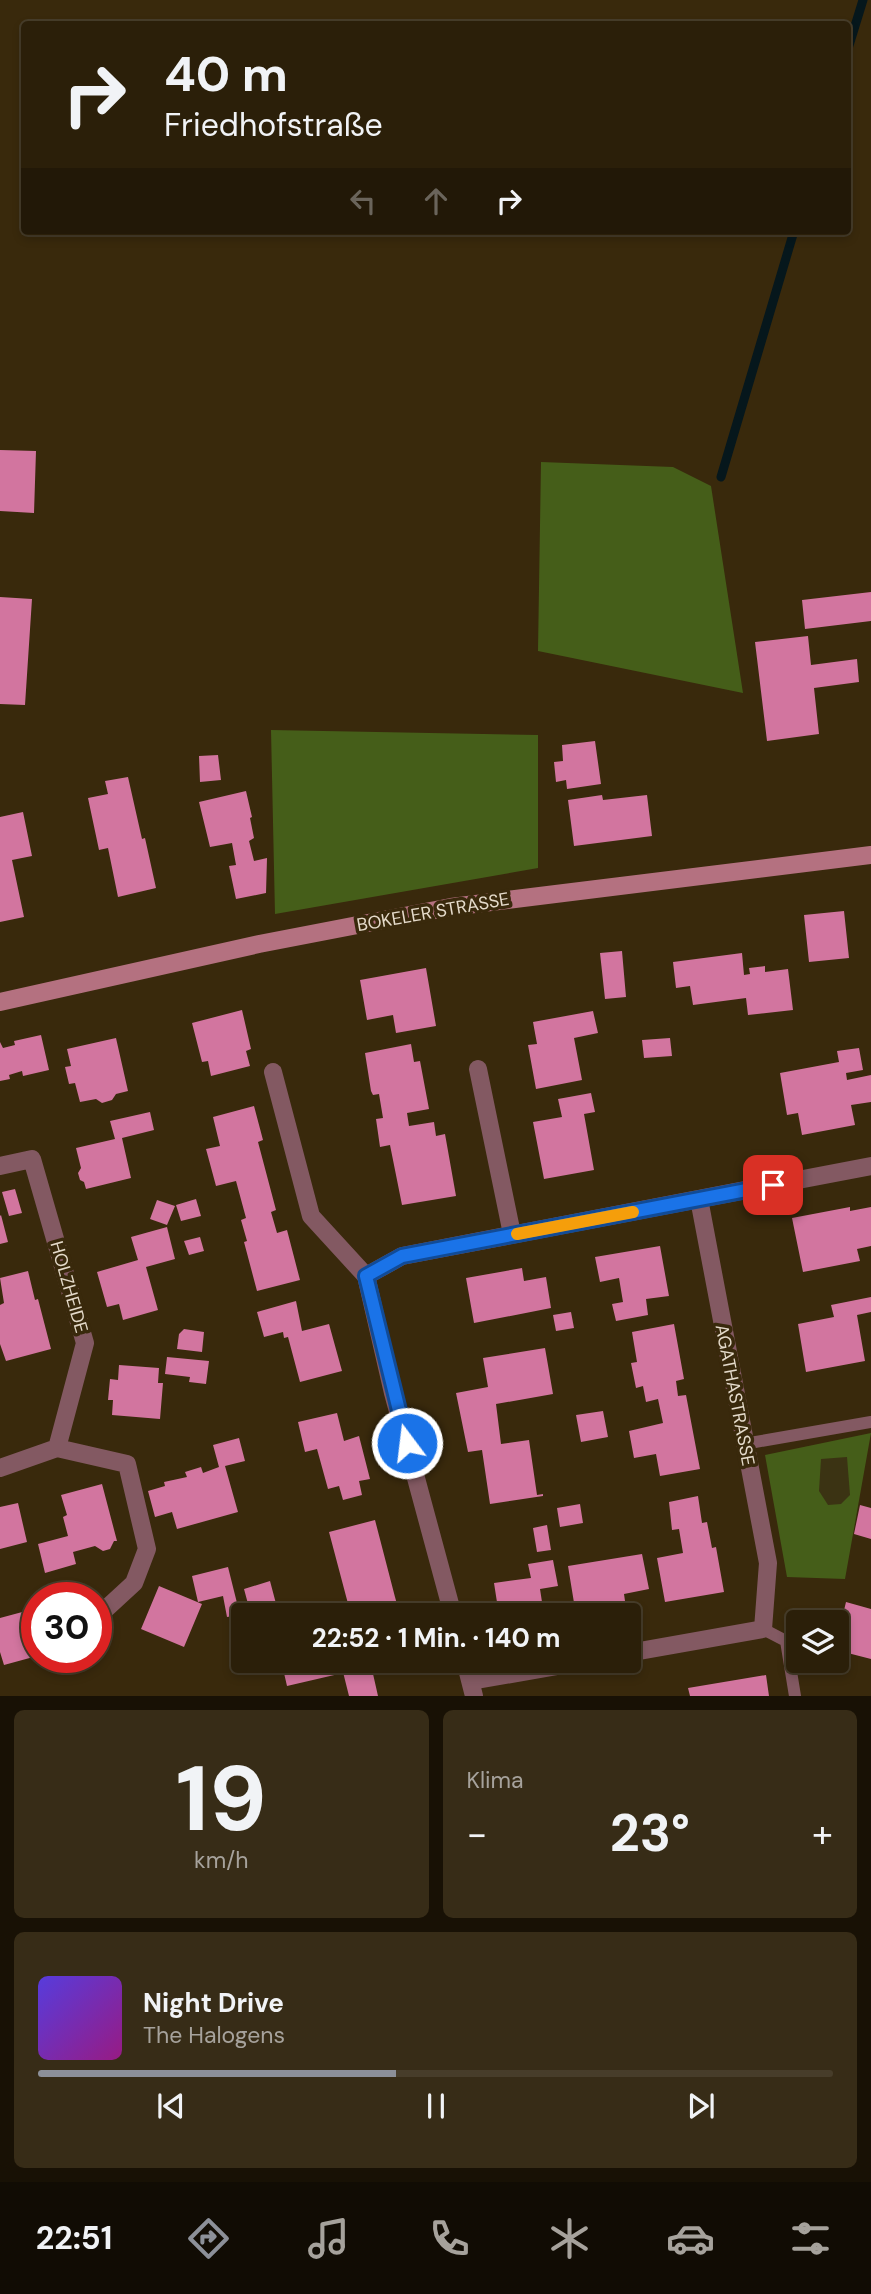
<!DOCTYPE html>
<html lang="de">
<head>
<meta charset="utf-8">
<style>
  body { margin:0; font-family:"DM Sans",sans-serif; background:#372c17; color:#f1f3f6; height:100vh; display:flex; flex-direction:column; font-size:26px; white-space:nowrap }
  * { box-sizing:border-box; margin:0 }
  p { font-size:23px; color:#a6a29c }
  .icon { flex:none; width:38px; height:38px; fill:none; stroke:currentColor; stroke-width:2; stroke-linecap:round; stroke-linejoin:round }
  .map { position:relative; height:1696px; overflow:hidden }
  .panel { display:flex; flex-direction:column; gap:14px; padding:14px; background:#181105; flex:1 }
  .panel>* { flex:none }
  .guide { position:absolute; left:21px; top:21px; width:830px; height:214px; border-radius:7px; box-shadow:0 4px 10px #0003,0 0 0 2px #473d2a; background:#2b1f09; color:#f1f3f6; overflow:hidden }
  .buttons { position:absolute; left:786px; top:1610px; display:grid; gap:14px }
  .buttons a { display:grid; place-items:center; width:63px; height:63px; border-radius:7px; background:#2b1f09; box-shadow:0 4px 10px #0003,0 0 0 2px #473d2a; font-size:35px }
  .speed { position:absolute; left:21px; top:1582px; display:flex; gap:14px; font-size:35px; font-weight:700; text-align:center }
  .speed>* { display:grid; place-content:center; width:91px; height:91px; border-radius:50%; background:#2b1f09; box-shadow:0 4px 10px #0003,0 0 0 2px #473d2a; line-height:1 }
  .speed .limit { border:10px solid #d22; background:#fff; color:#111 }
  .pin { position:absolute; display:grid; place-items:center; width:60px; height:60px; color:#fff; margin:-30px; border-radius:14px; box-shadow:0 4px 10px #0006 }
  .me { position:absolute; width:77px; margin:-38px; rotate:345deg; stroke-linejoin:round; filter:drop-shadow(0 0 5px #0008) }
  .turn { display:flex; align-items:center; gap:24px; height:147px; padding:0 28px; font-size:32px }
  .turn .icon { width:91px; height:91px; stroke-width:2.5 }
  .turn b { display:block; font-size:49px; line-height:60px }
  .lanes { display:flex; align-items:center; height:66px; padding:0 28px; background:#0003; justify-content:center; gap:35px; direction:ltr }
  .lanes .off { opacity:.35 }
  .big { font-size:52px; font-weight:700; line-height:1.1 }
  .panel .tile { flex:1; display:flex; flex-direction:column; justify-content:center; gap:10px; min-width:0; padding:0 24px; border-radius:10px; background:#372c17 }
  .panel .dial { align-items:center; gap:0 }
  .dial b { font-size:91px; line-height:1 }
  .song { display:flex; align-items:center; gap:21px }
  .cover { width:84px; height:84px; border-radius:10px; background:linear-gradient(135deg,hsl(250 70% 55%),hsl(310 70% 35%)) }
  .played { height:7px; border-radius:4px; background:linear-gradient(90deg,#8c9099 45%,#473d2a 45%) }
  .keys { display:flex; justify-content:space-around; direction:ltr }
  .heat { display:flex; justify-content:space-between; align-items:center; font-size:38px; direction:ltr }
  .panel .tiles { flex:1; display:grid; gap:14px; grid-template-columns:1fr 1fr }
  .tile:last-child { grid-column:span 2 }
  .trip { position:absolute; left:231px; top:1603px; width:410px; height:70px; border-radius:7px; background:#2b1f09; box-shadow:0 4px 10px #0003,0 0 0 2px #473d2a; font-weight:700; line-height:70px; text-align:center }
  .menu { display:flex; height:112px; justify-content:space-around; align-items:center; background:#110c04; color:#a6a29c }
  .menu .icon { width:49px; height:49px }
  .menu .selected { color:#8c9099 }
  .menu b { font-size:32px; color:#f1f3f6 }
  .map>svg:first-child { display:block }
  .green { fill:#455e19 }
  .sand { fill:#3b3313 }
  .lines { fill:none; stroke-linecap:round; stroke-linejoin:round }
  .stream { stroke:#06171c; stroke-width:9 }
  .building { fill:#d2759f }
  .lane { stroke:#835962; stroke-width:12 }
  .street { stroke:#835962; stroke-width:18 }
  .secondary { stroke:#b47180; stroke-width:18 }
  .route-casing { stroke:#114b97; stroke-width:18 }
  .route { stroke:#1a73e8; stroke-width:12 }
  .slow { stroke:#f59e0b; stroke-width:12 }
  .labels { text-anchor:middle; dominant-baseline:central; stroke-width:7; stroke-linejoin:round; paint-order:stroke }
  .street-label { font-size:18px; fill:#e5dbcb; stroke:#39290c }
</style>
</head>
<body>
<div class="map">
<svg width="871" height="1696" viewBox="0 0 871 1696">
  <rect width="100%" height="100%" fill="#39290c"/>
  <path class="green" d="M541,462L673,467L711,486L743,693L538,651Z
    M271,730L538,735V868L275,914Z
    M871,1433L845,1579L787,1577L765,1455Z"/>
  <path class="sand" d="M847,1457L850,1495L841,1504L828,1505L819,1491L821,1459Z"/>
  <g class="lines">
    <path class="stream" d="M847,52L863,0
      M721,477L794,231"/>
  </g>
  <path class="building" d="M0,450L36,451L34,513L0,511Z
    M871,592V621L805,629L802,600Z
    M0,597L32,599L25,705L0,704Z
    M808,636L811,665L857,659L859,682L814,688L819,734L767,741L755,642Z
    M595,741L601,784L567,789L566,780L556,782L554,762L563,761L562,745Z
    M218,755L221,780L200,782L199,756Z
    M128,777L142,839L145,838L156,888L118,897L108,848L99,850L88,798L108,794L105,781Z
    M246,791L252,817L250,818L254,838L249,841L254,861L267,858L266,893L236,899L229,866L236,865L232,843L210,847L199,802Z
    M602,795L603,800L647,795L652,836L574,846L568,800Z
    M23,812L32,856L12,860L24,917L0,922V817Z
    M844,911L849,958L809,962L804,915Z
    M622,951L626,997L605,999L600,953Z
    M742,953L744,975L750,974L749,968L765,966V972L788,969L793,1010L748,1015L746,998L693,1005L690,986L676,988L673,962Z
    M426,968L436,1026L396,1033L393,1015L367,1020L360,980Z
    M242,1010L251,1049L246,1051L250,1066L211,1076L208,1061L202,1062L192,1023Z
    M593,1011L598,1033L574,1038L582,1080L536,1089L528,1045L537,1044L533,1022Z
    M41,1035L49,1070L23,1076L22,1071L9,1075L10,1079L0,1081V1042L3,1048L15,1045L14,1041Z
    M116,1038L128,1091L116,1094L112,1100L102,1103L96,1099L80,1102L75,1083L69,1084L65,1067L71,1066L67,1049Z
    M670,1038L672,1056L644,1058L642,1040Z
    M411,1044L414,1062L420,1061L429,1109L407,1113L409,1126L434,1122L436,1136L445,1134L456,1196L402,1205L390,1145L380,1147L376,1119L383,1118L379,1094L373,1095L371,1091L365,1053Z
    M859,1048L863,1070L846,1073L847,1080L871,1075V1102L851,1105L855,1125L802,1135L798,1113L787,1115L780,1073L839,1062L837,1051Z
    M591,1093L595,1112L584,1114L594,1170L544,1179L533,1122L562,1117L558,1099Z
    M254,1106L263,1140L258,1142L276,1210L271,1212L277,1233L287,1230L300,1280L257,1291L244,1242L247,1241L241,1220L246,1218L236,1181L216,1186L206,1149L220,1146L213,1117Z
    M150,1112L154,1130L122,1138L131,1178L86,1189L84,1182L80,1180L78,1173L81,1168L76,1148L115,1139L110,1121Z
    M15,1189L22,1213L9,1216L2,1192Z
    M196,1199L201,1216L181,1221L176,1205Z
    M157,1200L175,1206L167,1225L150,1219Z
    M850,1207V1211L871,1207V1246L857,1249L860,1261L803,1272L792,1218Z
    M1,1215L8,1242L0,1244V1216Z
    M167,1227L175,1259L146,1267L158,1310L123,1320L119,1304L107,1307L97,1272L138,1260L131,1237Z
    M200,1237L204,1251L189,1255L184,1241Z
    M660,1246L669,1296L646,1299L648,1315L616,1321L612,1304L623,1302L619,1278L600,1282L595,1257Z
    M522,1268L524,1281L546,1277L551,1308L474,1323L466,1278Z
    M28,1271L35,1300L38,1299L51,1349L6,1361L0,1344V1305L4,1303L0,1278Z
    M871,1297V1312L857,1315L865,1361L806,1372L798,1324L834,1317L831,1305Z
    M296,1301L302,1331L329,1324L342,1371L300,1382L288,1337L284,1338L283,1332L264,1337L257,1312Z
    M571,1312L574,1328L556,1331L553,1315Z
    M674,1324L684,1379L676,1381L678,1396L686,1395L700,1469L660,1476L656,1454L634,1458L629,1431L663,1423L658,1399L646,1402L643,1386L636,1388L631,1363L637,1362L632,1332Z
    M184,1329L204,1332L202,1352L177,1349L179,1334Z
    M545,1348L553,1394L496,1404L501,1444L529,1440L537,1495L543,1494V1496L490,1504L482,1450L468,1452L456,1393L488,1387L483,1358Z
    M167,1357L209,1361L206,1384L189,1382L190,1377L165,1374Z
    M119,1365L159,1368L158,1383H163L160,1419L112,1415L113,1400H108L110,1379L118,1380Z
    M603,1411L608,1437L581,1442L576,1415Z
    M337,1413L344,1441L359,1436L370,1479L359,1481L362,1495L343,1500L339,1486L328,1489L317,1449L305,1452L298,1422Z
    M239,1438L245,1461L225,1466L238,1512L177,1529L172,1512L155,1517L148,1491L165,1486L164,1482L187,1477L185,1472L201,1467L203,1473L219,1467L213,1445Z
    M102,1484L117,1541H114L110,1549L103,1551L95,1546L73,1552L76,1564L45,1573L38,1544L68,1536L63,1517L67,1515L61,1495Z
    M698,1496L702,1523L707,1522L712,1548L716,1547L724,1592L665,1602L657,1558L683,1553L679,1529L672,1530L669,1502Z
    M18,1503L27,1542L0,1549V1507Z
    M580,1504L583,1523L560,1527L557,1508Z
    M860,1505L871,1508V1539L854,1534Z
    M375,1520L395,1597L400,1615H351L329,1532Z
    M547,1525L551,1550L537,1552L533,1528Z
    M642,1554L649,1589L624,1594L626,1608L576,1615L568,1566Z
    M553,1560L558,1586L540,1589L544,1615H499L494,1583L531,1578L528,1564Z
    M228,1567L240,1615L227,1617L223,1596L198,1602L192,1576Z
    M270,1581L279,1615H251L244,1589Z
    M159,1586L202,1604L184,1647L141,1629Z
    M846,1602L871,1609V1659L836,1650V1626L840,1627Z
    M26,1611L37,1656L4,1665L0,1652V1618Z
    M335,1661H340L343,1673L287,1686L284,1673Z
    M371,1665L378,1696H349L343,1672Z
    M766,1675L769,1696H690L688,1688Z"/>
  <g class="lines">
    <path class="lane" d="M744,1444L871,1422
      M763,1629L786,1641L795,1696"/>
    <path class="street" d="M478,1069L512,1234
      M273,1072L311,1216L366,1276
      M0,1166L32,1159L85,1343L57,1448
      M0,1468L57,1448L127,1464L147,1549L134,1583L96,1618
      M453,1615L393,1393L366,1276L402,1256L871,1166
      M628,1653L763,1629L768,1563L699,1199
      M465,1661L474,1696
      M471,1681L586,1661"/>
    <path class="secondary" d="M0,1002L259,944L451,907L871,855"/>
  </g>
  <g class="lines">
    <g class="route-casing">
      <path id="route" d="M407,1443L366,1276L402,1256L773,1185"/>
    </g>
    <use href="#route" class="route"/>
    <path class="slow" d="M517,1234L633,1212"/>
  </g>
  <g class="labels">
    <g class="street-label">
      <text transform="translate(433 912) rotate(-10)">BOKELER STRASSE</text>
      <text transform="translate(69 1287) rotate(74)">HOLZHEIDE</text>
      <text transform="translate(735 1395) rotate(79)">AGATHASTRASSE</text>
    </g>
  </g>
</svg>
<div class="buttons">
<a><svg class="icon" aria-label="layers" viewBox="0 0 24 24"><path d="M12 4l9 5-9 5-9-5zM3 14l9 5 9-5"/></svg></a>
</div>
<div class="speed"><div class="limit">30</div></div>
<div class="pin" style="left:773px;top:1185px;background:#d93025"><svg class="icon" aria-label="arrive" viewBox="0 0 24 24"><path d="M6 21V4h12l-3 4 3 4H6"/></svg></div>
<svg class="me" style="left:407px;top:1443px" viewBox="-20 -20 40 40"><circle r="17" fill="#1a73e8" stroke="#fff" stroke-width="3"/><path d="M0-11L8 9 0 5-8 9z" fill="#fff"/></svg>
<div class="trip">22:52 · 1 Min. · 140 m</div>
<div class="guide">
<div class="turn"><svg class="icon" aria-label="right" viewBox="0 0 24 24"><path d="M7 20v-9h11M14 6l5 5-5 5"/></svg><div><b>40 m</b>Friedhofstraße</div></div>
<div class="lanes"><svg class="icon off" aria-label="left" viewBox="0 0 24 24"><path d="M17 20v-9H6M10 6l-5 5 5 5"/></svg><svg class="icon off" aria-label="ahead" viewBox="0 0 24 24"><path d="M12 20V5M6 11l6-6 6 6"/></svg><svg class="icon" aria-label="right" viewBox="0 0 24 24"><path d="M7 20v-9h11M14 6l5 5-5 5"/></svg></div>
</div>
</div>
<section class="panel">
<div class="tiles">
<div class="tile dial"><b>19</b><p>km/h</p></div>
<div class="tile"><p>Klima</p>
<div class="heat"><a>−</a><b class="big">23°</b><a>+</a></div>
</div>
<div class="tile">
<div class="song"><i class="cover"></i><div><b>Night Drive</b><p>The Halogens</p></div></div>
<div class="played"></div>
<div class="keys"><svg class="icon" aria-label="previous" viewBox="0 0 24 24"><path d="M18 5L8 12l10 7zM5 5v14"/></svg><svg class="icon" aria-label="pause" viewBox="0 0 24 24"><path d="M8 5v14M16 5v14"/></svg><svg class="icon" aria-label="next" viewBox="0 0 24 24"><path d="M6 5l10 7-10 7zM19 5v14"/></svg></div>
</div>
</div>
</section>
<nav class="menu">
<b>22:51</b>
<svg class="icon selected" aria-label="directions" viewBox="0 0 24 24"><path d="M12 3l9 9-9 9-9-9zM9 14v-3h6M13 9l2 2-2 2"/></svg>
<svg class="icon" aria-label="music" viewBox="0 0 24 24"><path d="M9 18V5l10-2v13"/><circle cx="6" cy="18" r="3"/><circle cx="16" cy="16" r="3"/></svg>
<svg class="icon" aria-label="phone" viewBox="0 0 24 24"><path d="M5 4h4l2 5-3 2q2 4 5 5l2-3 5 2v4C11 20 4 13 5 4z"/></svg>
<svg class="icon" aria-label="climate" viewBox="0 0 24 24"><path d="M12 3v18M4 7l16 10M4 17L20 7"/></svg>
<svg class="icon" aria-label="car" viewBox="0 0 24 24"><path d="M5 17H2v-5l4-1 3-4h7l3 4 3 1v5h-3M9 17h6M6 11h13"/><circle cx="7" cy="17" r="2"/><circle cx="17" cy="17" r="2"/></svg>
<svg class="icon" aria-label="filters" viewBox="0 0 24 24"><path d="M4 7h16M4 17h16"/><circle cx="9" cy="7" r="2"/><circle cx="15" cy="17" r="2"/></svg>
</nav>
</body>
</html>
